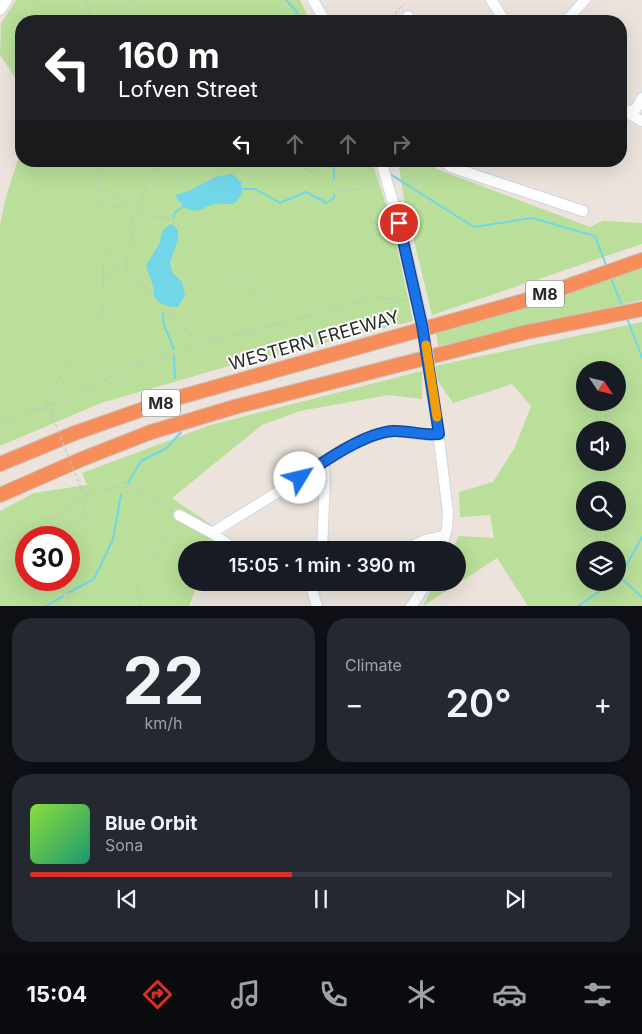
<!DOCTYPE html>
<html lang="en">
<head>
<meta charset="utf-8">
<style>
  body { margin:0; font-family:Inter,sans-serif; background:#242831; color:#f1f3f6; height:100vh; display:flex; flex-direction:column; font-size:19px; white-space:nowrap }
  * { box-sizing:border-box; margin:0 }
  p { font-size:16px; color:#9ea1a6 }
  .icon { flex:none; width:28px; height:28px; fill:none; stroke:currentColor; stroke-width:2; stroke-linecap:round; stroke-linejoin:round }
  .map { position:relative; height:606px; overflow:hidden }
  .details { display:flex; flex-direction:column; gap:12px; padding:12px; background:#0d0f14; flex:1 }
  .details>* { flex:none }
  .hud { position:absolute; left:15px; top:15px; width:612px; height:152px; border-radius:20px; box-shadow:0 5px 20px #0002; background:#202124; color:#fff; overflow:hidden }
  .needle { width:32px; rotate:125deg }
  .tools { position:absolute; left:576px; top:361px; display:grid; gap:10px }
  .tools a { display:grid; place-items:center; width:50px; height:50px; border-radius:50%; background:#171b24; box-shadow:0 5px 20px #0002; font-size:25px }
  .speed { position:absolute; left:15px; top:526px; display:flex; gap:10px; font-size:25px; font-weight:700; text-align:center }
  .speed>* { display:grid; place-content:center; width:65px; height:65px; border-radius:50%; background:#171b24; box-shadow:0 5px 20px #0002; line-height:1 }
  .speed .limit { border:8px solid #d22; background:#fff; color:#111 }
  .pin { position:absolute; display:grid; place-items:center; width:42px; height:42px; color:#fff; margin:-21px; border:2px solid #fff; border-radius:50%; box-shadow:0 1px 5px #0007 }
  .me { position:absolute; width:55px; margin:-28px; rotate:54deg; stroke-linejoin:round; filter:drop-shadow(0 0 4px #0008) }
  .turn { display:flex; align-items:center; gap:18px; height:105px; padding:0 20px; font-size:22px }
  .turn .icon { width:65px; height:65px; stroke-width:2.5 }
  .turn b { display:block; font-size:35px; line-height:42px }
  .lanes { display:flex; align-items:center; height:48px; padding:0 20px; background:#0003; justify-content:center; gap:25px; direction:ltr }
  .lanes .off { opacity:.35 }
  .big { font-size:38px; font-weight:600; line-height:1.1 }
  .details .tile { flex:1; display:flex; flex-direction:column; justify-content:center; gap:8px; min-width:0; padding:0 18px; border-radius:20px; background:#242831 }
  .details .dial { align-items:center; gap:0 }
  .dial b { font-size:65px; line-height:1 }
  .song { display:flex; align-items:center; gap:15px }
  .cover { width:60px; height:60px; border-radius:8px; background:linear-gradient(135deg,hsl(90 70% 55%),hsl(160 70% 35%)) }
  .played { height:5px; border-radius:2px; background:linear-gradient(90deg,#d93025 45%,#363941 45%) }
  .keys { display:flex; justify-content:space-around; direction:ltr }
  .heat { display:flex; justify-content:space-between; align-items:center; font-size:28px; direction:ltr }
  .details .tiles { flex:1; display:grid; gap:12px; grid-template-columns:1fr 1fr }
  .tile:last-child { grid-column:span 2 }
  .trip { position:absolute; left:178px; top:541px; width:288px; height:50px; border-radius:25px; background:#171b24; box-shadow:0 5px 20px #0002; font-weight:600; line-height:50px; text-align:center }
  .tab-bar { display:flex; height:80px; justify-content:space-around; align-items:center; background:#090b0e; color:#9ea1a6 }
  .tab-bar .icon { width:35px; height:35px }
  .tab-bar .selected { color:#d93025 }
  .tab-bar b { font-size:22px; color:#f1f3f6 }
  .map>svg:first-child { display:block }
  .green { fill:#b9df9a; fill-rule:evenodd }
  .water { fill:#72d6e9 }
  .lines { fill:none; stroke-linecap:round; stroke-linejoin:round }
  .stream { stroke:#72d6e9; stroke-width:2 }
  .minor-casing { stroke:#d1d6e2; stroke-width:12 }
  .highway-casing { stroke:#c3c3c3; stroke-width:16 }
  .path { stroke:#c3c3c3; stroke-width:1; stroke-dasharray:4 2.5; stroke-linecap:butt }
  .minor { stroke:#fff; stroke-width:10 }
  .highway { stroke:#f78e5a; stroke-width:14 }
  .minor-bridge-casing { stroke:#d1d6e2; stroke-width:12; stroke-linecap:butt }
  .path-bridge { stroke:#c3c3c3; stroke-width:1; stroke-dasharray:4 2.5; stroke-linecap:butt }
  .minor-bridge { stroke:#fff; stroke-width:10 }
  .route-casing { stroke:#114b97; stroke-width:12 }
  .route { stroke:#1a73e8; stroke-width:9 }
  .slow { stroke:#f59e0b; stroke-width:9 }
  .labels { text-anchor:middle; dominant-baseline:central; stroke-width:4; stroke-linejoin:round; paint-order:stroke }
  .shield { fill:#fff; stroke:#696969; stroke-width:1 }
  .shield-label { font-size:16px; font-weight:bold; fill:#292929 }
  .street-label { font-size:18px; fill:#292929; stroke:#fff }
</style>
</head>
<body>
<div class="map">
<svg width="642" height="607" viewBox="0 0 642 607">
  <rect width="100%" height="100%" fill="#ebe3dc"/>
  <path class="green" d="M16,0H300L310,21H21V86L0,55L1,23Z
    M21,150V161H372L392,224L413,321L229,366L101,403L0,446V226L5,200Z
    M398,161H424L437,169L590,227L603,221L642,223V244L432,315L404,199Z
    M642,267V300L438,346L436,333Z
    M642,322V606H528L497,558L423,606L435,583L456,582V550H452L459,536L494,538L490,515L460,517L459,492L493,482L515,447L531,406L512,384L453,403L436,378L435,366ZM585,370H618V402H585ZM585,430H618V462H585ZM585,490H618V522H585ZM585,550H618V582H585Z
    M422,371V399L389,395L300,411L262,425L172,498L210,524L215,539L211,550H186V582L198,583L189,606H0V511L34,493L87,485L82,473L211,425ZM26,538H69V580H26Z"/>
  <path class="water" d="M232,174L241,182L242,194L234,204C226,204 219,203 211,205C207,206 204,209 200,210C188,213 180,204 175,195L191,190L215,177Z
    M171,224L178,229V239L170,262L172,272L182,282L185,295L178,307C169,307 157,305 154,294C153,291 154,288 153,286C151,279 148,273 146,266L160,242L162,231Z"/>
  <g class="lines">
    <path class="stream" d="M286,0L297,12L300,21
      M368,161L370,162
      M390,174L474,227L532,218L595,236L606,265
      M334,178V161
      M239,189H255L280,203L306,192L327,203L334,198V195
      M174,217L175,212L186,205
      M611,278L622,306
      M163,313L164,325L174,349
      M627,318L642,357
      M174,356L175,378
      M128,483L141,461L167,448L181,432
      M642,537L620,577L642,597
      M68,593L94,579L113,539L121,495
      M45,607L63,596
      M577,607L613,582"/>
    <g class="minor-casing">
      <path id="minor" d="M313,0L325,21
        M491,0L505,21
        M0,10L7,0
        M404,21L408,16
        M566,21L585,0
        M625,112L636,109L642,98
        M625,112L642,121
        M381,161L403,237L420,311
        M444,161L451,167L583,211
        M432,382L448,513L447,528L441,550
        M179,515L212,533L236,550
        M212,533L289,485L323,462L371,436L394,431L427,435L439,434
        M322,550L325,479L323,462
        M403,550L425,540L445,536
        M310,582L317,607
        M411,607L427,582"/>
    </g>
    <g class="highway-casing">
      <path id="highway" d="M0,464L75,433L166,401L534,298L642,260
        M0,495L82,459L151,432L238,406L527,332L642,309"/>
    </g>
    <path class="path" d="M85,0C89,7 91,14 88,21
      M120,21L132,0
      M394,21L397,10L404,5
      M0,49L21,75
      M95,161L98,164L99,190L115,196L124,203L138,209L149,216L165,217L179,225L191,234L246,288L262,298L269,307L285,320
      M293,161L340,191L368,219L395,236
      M99,190L94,197L99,207L112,208L124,204
      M340,191C354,191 366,187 378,181
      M128,257L126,269L135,279L147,288L164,311L173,315L181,322L197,344
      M103,280L115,267L128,257L133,250L134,242L130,227
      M45,405L60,404L80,391L129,369L198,345L346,306L371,297L409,300
      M44,408L53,389L102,312L104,302L103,261L113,242L130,227L149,179L160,161
      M0,422L10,420L40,408L52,411L51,413L53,418
      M81,488L85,494
      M85,494C97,495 108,488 120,487C138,486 158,502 173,511
      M46,538L83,514
      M69,544L85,513V495
      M0,546L43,525L85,495
      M0,574L15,565L26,552
      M55,580L67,597L70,607
      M140,607L137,585L175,523"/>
    <use href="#minor" class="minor"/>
    <use href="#highway" class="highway"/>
    <g class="minor-bridge-casing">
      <path id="minor-bridge" d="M420,311L432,382"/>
    </g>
    <path class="path-bridge" d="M53,418L81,488"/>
    <use href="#minor-bridge" class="minor-bridge"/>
  </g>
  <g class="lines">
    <g class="route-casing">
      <path id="route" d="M300,478C323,462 364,433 393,431C408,430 423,436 439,434L422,325L399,223"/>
    </g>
    <use href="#route" class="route"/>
    <path class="slow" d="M426,345L437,417"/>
  </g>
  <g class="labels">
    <g class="shield">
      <rect x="526" y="280.5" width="38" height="27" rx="4"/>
      <rect x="142" y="389.5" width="38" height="27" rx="4"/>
    </g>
    <g class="shield-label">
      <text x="545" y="294">M8</text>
      <text x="161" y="403">M8</text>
    </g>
    <g class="street-label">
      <text transform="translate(314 340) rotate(-16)">WESTERN FREEWAY</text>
    </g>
  </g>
</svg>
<div class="tools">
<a><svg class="needle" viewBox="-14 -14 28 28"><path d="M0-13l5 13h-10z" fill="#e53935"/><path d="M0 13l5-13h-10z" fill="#9ea1a6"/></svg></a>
<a><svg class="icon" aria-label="sound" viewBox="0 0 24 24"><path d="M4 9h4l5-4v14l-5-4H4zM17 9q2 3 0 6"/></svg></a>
<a><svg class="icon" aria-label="search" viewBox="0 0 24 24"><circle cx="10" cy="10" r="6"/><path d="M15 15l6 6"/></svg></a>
<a><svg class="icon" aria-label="layers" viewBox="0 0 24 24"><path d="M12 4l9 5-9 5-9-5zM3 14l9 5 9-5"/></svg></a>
</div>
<div class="speed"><div class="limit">30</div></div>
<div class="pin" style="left:399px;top:223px;background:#d93025"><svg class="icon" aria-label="arrive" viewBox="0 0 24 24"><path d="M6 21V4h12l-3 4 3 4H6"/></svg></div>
<svg class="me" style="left:300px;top:478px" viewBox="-20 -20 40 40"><circle r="19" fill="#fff"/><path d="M0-13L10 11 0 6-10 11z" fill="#1a73e8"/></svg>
<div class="trip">15:05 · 1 min · 390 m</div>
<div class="hud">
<div class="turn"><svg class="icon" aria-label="left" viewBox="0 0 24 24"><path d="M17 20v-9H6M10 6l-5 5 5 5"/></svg><div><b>160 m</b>Lofven Street</div></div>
<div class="lanes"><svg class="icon" aria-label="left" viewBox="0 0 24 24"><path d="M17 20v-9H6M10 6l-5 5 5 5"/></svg><svg class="icon off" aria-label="ahead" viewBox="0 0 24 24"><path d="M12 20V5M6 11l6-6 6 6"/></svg><svg class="icon off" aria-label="ahead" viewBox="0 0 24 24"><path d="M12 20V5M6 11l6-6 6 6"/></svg><svg class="icon off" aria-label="right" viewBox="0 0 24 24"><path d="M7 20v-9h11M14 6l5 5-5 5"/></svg></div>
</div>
</div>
<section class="details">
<div class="tiles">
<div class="tile dial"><b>22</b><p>km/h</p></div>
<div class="tile"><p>Climate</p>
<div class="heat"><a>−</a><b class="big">20°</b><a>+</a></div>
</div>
<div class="tile">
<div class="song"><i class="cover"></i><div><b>Blue Orbit</b><p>Sona</p></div></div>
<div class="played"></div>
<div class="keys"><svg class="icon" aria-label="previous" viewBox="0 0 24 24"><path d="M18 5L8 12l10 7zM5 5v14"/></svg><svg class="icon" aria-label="pause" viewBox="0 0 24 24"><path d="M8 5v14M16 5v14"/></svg><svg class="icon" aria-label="next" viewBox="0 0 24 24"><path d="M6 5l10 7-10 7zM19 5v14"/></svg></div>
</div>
</div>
</section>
<nav class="tab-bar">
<b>15:04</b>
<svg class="icon selected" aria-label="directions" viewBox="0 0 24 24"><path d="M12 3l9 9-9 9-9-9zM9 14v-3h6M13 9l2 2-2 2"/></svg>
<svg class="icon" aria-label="music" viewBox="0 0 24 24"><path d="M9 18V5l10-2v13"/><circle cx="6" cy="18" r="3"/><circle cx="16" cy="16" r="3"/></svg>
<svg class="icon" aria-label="phone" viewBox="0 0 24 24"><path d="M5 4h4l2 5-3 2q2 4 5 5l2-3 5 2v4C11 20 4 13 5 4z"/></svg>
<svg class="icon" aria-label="climate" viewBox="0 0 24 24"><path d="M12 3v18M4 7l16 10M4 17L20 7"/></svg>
<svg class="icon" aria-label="car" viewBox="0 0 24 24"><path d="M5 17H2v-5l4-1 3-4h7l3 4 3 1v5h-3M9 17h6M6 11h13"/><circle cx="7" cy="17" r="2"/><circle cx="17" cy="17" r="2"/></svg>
<svg class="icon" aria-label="filters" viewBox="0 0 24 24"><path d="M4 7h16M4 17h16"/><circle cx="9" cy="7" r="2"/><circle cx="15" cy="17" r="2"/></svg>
</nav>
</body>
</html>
